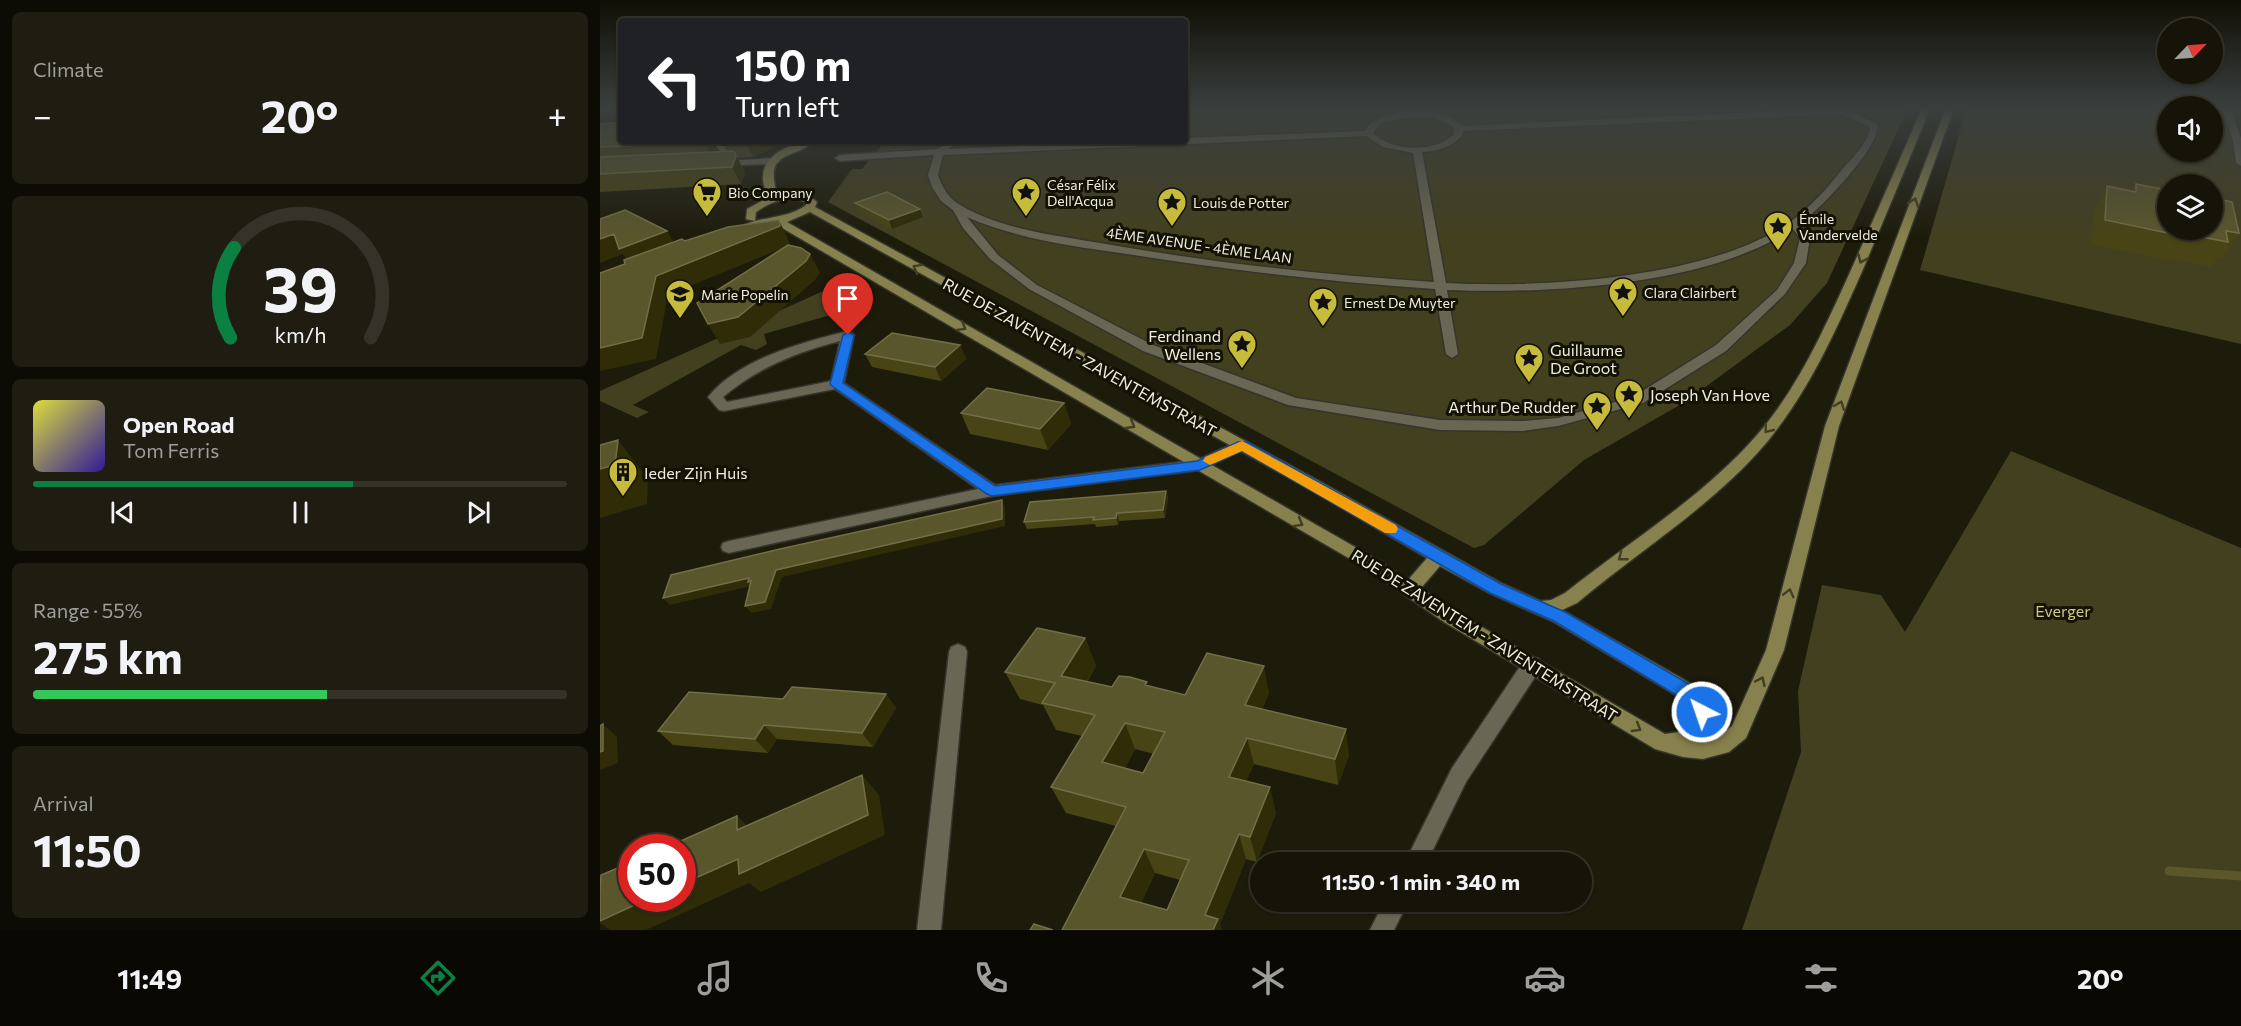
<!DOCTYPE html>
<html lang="en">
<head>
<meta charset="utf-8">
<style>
  body { margin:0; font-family:Commissioner,sans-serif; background:#1f1d12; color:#f1f3f6; height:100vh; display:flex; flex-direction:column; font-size:22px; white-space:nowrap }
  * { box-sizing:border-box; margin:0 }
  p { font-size:20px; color:#9e9e9c }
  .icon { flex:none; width:33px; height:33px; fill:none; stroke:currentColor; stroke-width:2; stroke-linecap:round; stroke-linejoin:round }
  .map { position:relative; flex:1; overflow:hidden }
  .sheet { display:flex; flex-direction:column; gap:12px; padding:12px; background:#0c0b04; width:600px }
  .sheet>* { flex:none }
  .banner { position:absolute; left:18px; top:18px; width:570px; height:126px; border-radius:6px; box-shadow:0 2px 4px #0004,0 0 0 2px #353329; background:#202124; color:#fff; overflow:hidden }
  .needle { width:39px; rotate:65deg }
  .tools { position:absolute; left:1557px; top:18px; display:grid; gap:12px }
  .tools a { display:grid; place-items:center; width:66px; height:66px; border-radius:50%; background:#161408; box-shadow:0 2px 4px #0004,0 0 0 2px #353329; font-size:30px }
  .speed { position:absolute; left:18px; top:834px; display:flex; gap:12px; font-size:30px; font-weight:700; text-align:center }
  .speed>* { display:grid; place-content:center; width:78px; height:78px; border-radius:50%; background:#161408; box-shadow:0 2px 4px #0004,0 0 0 2px #353329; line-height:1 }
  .speed .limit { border:9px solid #d22; background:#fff; color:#111 }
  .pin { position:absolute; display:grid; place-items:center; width:51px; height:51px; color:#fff; margin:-62px -26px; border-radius:50% 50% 50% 0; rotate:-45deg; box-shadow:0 0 6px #0007 }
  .pin .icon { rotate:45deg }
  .me { position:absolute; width:66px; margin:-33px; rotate:319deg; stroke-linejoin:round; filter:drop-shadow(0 0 4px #0008) }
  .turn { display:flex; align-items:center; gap:21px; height:126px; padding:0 18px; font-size:27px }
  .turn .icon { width:78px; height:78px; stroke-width:2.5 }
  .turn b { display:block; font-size:42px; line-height:51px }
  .big { font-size:45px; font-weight:700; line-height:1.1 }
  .sheet .card { flex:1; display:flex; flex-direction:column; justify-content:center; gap:9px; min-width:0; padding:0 21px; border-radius:9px; background:#1f1d12 }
  .sheet .dial { align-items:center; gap:0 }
  .dial svg { height:156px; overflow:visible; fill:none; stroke:#353329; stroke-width:7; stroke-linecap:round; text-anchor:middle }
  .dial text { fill:#f1f3f6; stroke:none }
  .song { display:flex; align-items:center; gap:18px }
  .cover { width:72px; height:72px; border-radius:9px; background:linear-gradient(135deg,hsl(60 70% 55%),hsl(250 70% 35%)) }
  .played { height:6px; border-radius:3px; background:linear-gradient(90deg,#0b8043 60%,#353329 60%) }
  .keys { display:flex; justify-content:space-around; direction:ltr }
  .heat { display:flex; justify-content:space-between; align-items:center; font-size:33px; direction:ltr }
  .charge { height:9px; border-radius:4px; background:linear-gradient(90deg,#34c759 55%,#353329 0) }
  .trip { position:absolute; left:650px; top:852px; width:342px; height:60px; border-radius:30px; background:#161408; box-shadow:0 2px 4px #0004,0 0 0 2px #353329; font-weight:700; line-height:60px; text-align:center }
  .tabs { display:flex; height:96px; justify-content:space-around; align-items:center; background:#090803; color:#9e9e9c }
  .tabs .icon { width:42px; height:42px }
  .tabs .selected { color:#0b8043 }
  .tabs b { font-size:27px; color:#f1f3f6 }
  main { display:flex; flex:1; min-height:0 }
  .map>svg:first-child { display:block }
  .green { fill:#434020; fill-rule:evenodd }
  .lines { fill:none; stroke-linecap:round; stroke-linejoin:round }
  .stream { stroke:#5b572a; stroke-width:9 }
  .street-casing { stroke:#35342d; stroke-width:3 }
  .secondary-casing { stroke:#35342d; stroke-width:3 }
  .street { fill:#696754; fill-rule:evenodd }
  .secondary { fill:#87814d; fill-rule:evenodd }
  .wall { fill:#494416; fill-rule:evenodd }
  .shaded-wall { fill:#302c08 }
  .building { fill:#5a562c; stroke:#726e49; stroke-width:1.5; fill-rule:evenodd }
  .oneway { stroke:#423e21 }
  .route { fill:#1a73e8; stroke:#114b97; stroke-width:1.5 }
  .slow { fill:#f59e0b }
  .labels { text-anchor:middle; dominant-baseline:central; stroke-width:6; stroke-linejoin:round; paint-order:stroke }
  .far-poi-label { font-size:14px; fill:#efeee3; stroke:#141203; text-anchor:start }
  .far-street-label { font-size:14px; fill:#efeee3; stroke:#141203 }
  .poi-label { font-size:16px; fill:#efeee3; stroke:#141203; text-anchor:start }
  .street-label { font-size:16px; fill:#efeee3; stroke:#141203 }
  .park-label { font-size:16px; fill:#cfc87f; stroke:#141203 }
</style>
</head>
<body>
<main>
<section class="sheet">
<div class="card"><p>Climate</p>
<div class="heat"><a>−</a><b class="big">20°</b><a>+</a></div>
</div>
<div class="card dial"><svg viewBox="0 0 100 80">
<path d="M14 69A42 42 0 1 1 86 69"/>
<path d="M14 69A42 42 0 0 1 16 23" stroke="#0b8043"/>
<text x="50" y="56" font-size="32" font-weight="700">39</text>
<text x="50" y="72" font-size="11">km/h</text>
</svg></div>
<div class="card">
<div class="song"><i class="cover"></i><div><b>Open Road</b><p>Tom Ferris</p></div></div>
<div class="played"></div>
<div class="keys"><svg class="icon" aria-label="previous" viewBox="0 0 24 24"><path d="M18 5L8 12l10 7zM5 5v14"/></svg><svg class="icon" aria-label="pause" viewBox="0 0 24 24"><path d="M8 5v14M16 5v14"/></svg><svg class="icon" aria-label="next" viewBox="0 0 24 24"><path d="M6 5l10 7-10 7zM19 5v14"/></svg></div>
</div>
<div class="card"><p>Range · 55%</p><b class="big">275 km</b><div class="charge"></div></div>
<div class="card"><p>Arrival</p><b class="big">11:50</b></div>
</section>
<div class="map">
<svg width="1641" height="930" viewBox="0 0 1641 930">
  <rect width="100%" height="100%" fill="#1d1b0a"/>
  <path class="green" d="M585,108H1308L1227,283L1190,325L1085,402L984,460L884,545L874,548L228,202L252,169H262L281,146L273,145L276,141H585Z
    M1367,108H1567L1568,152H1612L1613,108H1641V344L1320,270ZM1568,184H1612V230H1568Z
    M239,284L253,319L245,321L241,312L164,334L167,344L156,350L141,345L33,405L49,412L37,418L0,401V391Z
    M1411,451L1641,548V930H1142L1201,752L1198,691L1222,585L1281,595L1305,632Z"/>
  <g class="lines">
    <path class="stream" d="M1569,871L1641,876"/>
    <g class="street-casing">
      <path id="street" d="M0,108H11L0,114Z
        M1244,108L1277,124C1283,145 1218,211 1200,224L1210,238L1206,263L1185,294L1126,351L1043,403L958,426L923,431L840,430L688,405L543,351L429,289L390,259L363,228L353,210L341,201L332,187L328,175L334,155L240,161L235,158L240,155L338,149L348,141H357L349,149L528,141H585V138L765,131C776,106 847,105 862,126ZM1241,114L1270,127C1268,144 1250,160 1240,172C1224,192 1206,212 1184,226C1102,279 941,288 846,283L822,152C838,151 853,147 863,134V131ZM811,117L835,118L853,126L854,134C835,153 792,152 773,133L782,122ZM766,136L783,147L813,153L834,282C721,275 606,262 494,242C449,234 402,229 362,206C349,199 343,189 338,175L343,155ZM367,217C417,239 473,246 527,254C629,270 732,282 835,289L846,354L852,358L858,354L847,290C949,294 1106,286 1193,229L1200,238L1194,263L1177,290L1116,345L1033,397L958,418L923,421L840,420L696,398L553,345L437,285L398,255Z
        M1622,108H1630L1641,138V166L1636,163L1633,141Z
        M112,141H121L132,153L125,161L175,158L180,161L175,164L114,166L112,164L122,153Z
        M248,331L254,335L244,383L395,485L597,460L637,442L642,440L649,445L647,448L600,470L392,496L129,553L123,551L121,547L123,543L129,541L378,489L235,389L124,411L119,410L108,397C138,359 203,342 248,331ZM240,341L231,381L127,402L123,397C157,368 197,352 240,341Z
        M358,644L365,647L367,652L341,930H317L349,652L351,647Z
        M932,657L939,659L941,665L939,671L866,782L827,862H805L852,768L925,659Z
        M784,902H808L794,930H770Z"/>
    </g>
    <g class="secondary-casing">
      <path id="secondary" d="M1322,108H1330C1309,161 1286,214 1264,267C1237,328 1210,390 1167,442C1114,505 1040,550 977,603L962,610L1088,682C1109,698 1121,719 1100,741L1116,738L1132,726L1166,650L1225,426L1346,108H1354L1239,426L1184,650L1146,738L1129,752L1103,759L1083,757L1055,749L844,622L764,567L177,225L142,233L137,230C153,216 185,220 205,206L207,203C190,194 170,202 156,212L155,221L146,219L147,209L167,198C166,190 162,183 163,175C165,152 197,141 215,141C189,162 165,149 177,195C191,192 206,192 217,202L215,207L719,481L901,583L941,601L951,600L965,593C1029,542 1103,497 1157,435C1199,387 1225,327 1251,270C1275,216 1299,162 1322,108ZM210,212L709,489L827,558L808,580L776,559L187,222ZM840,566L889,593L954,622L1074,694L1092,709L1091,722L1079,732L1065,734L856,612L821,588Z"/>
    </g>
    <use href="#street" class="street"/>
    <use href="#secondary" class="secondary"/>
  </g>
  <path class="wall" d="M0,124L113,141L118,152L126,151L122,141H188L153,157L138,158L145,173L141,184L0,192Z
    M272,141H324L322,144L275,146Z
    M1536,184L1612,198L1639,233L1623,258L1618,257L1612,267L1573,259L1571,261L1491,244L1494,210L1507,186L1532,191Z
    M255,203L323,217L292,229L259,212Z
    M360,345L366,359L341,381L272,367L265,354Z
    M464,403L471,424L448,450L370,434L361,413Z
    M566,491L568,498L565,518L519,521L518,525L496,527L495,524L427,529L424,522Z
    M485,638L496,666L487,682L512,687L548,686L585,695L669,693L662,709L749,755L738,785L654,764L646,781L676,813L657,862L646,859L620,924L462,930L516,826L466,813L451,787L482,736L456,730L443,705L420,699L405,672ZM535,749L554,754L543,773L525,768ZM555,873L580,880L567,910L541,903Z
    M286,694L296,708L273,747L177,739L168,753L73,745L58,731L183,699Z"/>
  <path class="shaded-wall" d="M105,141H113L119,153L113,159L104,142Z
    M144,141H188L153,157Z
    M136,156L145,173L141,184L132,167Z
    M320,209L323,217L292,229L289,220Z
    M179,220L188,239L190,245L68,295L56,359L0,371V348L56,276Z
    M67,231L78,250L32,268L23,254L0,263V239L14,234Z
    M210,254L220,273L215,280L150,337L120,344L108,324Z
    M360,345L366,359L341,381L335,367Z
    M464,403L471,424L448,450L440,429Z
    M18,440L48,479L47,504L0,518V469Z
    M566,491L568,498L565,518L563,510Z
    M402,500L405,507V526L182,577L171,609L151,613L145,606L176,570Z
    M517,513L519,521L518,525L516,518Z
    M149,578L157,588L151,586L70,605L63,598Z
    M485,638L496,666L473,703L461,676Z
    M664,666L669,693L651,732L645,705Z
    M286,694L296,708L273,747L262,733Z
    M525,723L535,749L514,789L502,762Z
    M3,724L17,737L18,763L0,770V752Z
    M164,725L177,739L168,753L155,739Z
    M746,729L749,755L738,785L735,759Z
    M647,738L654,764L637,803L629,777Z
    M262,775L279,795L285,835L161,892L149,883L46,930H10L0,923V921L50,898H82V884Z
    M670,787L676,813L657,862L650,837Z
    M137,816L158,836L137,830Z
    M639,834L646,859L620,924L622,930H611L605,915Z
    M544,849L555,873L533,920L520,897Z"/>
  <path class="building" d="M21,122V141H105L104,142L0,147V124Z
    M134,151L136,156L132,167L0,174V157Z
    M1536,184L1568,190V230H1612V198L1632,202L1639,233L1626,231L1628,242L1586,234L1587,237L1505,220L1507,186L1536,192Z
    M287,192L320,209L289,220L255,203Z
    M25,210L67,231L19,249L14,234L0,239V219Z
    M179,220L180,226L56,276L42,338L0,348V273L25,264L24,260L82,239L85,241L128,227Z
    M188,245L201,248L210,254L206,261L138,317L108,324L97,303Z
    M292,333L360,345L335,367L265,354Z
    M387,388L464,403L440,429L361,413Z
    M18,440L15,465L0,469V445Z
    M566,491L563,510L517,513L516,518L493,520L494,517L424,522L430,502Z
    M402,500V519L176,570L165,602L145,606L151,581L148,582L149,578L63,598L71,575L180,549Z
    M437,628L485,638L461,676L512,687L519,676L530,677L547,682L545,685L585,695L607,653L664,666L645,705L746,729L735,759L647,738L629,777L670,787L650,837L639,834L605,915L618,919L613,930H462L526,807L451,787L495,715L442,703L455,683L405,672ZM525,723L565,732L543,773L502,762ZM544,849L589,860L567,910L520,897Z
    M192,687L286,694L262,733L164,725L155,739L58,731L89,692L183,699Z
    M3,724V751L0,752V726Z
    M262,775L268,815L139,874L138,859L82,884V848H65L137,816V830Z
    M32,862V898H50L0,921V894L1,875Z
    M434,924L453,930H430Z"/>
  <defs><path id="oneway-chevron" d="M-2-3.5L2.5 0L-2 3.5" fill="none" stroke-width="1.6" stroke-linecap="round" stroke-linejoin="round" transform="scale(1.5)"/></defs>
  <g class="oneway">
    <use href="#oneway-chevron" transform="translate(1314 202) rotate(-71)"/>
    <use href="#oneway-chevron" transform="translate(1262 259) rotate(114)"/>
    <use href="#oneway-chevron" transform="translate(317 268) rotate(-151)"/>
    <use href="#oneway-chevron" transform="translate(362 327) rotate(30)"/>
    <use href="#oneway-chevron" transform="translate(1240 405) rotate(-69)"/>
    <use href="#oneway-chevron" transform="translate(531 425) rotate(30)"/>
    <use href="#oneway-chevron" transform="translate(1168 429) rotate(129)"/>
    <use href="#oneway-chevron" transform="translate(699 523) rotate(30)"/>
    <use href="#oneway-chevron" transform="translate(1022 557) rotate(142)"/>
    <use href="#oneway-chevron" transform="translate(1189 593) rotate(-76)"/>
    <use href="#oneway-chevron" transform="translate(1161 681) rotate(-65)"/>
    <use href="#oneway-chevron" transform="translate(1037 728) rotate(31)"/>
  </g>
  <linearGradient id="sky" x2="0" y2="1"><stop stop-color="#100f06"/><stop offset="0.45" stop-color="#3a3f3e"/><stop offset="1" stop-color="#3a3f3e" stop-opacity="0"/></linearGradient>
  <rect width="1641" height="238" fill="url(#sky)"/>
  <path class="route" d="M248,332L254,335L243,383L395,486L597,461L638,442H647L901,584L965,612L1087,683L1104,695L1111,712L1109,717L1102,720L1096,717L1091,706L1075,694L954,621L890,593L642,451L600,470L392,496L387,494L232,386L230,384L243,335Z"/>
  <path class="slow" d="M642,441L796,525L798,529L796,533H785L642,451L610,465L603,461L605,457Z"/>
  <defs>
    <g id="supermarket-pin" transform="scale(1.5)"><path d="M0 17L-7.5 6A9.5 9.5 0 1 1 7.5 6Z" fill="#c7bb3b" stroke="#141203"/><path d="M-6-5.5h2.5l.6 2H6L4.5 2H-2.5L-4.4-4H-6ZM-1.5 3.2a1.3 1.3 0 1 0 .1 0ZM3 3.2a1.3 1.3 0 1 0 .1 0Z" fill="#111"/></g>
    <g id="sight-pin" transform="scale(1.5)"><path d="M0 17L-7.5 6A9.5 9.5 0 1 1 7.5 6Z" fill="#c7bb3b" stroke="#141203"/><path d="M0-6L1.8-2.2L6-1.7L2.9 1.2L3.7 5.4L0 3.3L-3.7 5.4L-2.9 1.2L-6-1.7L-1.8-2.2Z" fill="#111"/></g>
    <g id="school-pin" transform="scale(1.5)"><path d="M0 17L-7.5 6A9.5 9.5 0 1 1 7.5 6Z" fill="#c7bb3b" stroke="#141203"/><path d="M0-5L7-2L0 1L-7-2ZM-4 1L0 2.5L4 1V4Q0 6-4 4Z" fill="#111"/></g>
    <g id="building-pin" transform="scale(1.5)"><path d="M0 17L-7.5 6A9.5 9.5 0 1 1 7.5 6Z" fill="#c7bb3b" stroke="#141203"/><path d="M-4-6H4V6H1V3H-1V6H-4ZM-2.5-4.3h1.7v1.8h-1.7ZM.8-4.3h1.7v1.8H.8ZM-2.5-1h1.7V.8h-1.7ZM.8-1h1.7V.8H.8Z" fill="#111"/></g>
  </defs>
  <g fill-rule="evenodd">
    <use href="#supermarket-pin" x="107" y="192"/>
    <use href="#sight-pin" x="426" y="192"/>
    <use href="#sight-pin" x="572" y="202"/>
    <use href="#sight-pin" x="1178" y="226"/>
    <use href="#sight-pin" x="1023" y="292"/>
    <use href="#school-pin" x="80" y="294"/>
    <use href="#sight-pin" x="723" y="302"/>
    <use href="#sight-pin" x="642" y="344"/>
    <use href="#sight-pin" x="929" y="358"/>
    <use href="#sight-pin" x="1029" y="394"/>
    <use href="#sight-pin" x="997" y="406"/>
    <use href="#building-pin" x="23" y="472"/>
  </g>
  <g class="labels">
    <g class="far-poi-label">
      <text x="447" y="184">César Félix<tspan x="447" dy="16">Dell'Acqua</tspan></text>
      <text x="128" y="192">Bio Company</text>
      <text x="593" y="202">Louis de Potter</text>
      <text x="1199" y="218">Émile<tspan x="1199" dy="16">Vandervelde</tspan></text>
      <text x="1044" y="292">Clara Clairbert</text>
      <text x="101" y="294">Marie Popelin</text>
      <text x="744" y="302">Ernest De Muyter</text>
    </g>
    <g class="far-street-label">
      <text transform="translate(599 245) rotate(8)">4ÈME AVENUE - 4ÈME LAAN</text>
    </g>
    <g class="poi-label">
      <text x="621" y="335" text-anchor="end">Ferdinand<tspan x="621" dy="18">Wellens</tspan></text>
      <text x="950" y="349">Guillaume<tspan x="950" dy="18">De Groot</tspan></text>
      <text x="1050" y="394">Joseph Van Hove</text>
      <text x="976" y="406" text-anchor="end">Arthur De Rudder</text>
      <text x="44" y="472">Ieder Zijn Huis</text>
    </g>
    <g class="street-label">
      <text transform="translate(480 357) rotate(29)">RUE DE ZAVENTEM - ZAVENTEMSTRAAT</text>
      <text transform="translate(885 635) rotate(32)">RUE DE ZAVENTEM - ZAVENTEMSTRAAT</text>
    </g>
    <g class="park-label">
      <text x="1463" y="610">Everger</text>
    </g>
  </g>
</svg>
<div class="tools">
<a><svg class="needle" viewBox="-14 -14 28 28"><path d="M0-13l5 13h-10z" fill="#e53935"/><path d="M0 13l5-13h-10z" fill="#9e9e9c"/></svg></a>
<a><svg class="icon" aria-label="sound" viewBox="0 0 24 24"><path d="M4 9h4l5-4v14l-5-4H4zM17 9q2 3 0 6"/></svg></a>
<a><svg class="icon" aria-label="layers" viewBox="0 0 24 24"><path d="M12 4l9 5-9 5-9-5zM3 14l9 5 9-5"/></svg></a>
</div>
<div class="speed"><div class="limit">50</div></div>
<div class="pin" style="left:248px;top:335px;background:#d93025"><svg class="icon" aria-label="arrive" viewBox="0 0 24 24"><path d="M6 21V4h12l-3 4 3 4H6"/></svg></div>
<svg class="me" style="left:1102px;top:712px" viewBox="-20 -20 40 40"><circle r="17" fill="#1a73e8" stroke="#fff" stroke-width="3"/><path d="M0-11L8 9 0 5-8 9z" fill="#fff"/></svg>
<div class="trip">11:50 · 1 min · 340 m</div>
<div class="banner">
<div class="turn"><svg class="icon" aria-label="left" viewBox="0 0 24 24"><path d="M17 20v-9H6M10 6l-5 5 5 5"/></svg><div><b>150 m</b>Turn left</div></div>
</div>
</div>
</main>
<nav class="tabs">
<b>11:49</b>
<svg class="icon selected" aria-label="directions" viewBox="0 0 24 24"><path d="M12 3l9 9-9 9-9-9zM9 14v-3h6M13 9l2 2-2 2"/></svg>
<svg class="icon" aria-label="music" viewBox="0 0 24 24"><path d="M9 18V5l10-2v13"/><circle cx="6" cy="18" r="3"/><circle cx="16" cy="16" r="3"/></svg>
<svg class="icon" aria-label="phone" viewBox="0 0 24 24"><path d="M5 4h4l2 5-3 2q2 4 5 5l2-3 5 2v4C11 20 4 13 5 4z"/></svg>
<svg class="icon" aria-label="climate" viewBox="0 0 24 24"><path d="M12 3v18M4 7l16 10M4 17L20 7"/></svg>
<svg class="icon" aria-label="car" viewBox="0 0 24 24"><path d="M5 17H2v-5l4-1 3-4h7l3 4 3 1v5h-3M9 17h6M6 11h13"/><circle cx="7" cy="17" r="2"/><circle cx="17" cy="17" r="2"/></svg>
<svg class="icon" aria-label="filters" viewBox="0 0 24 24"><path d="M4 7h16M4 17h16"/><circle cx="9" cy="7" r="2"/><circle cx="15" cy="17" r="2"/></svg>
<b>20°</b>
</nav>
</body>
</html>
